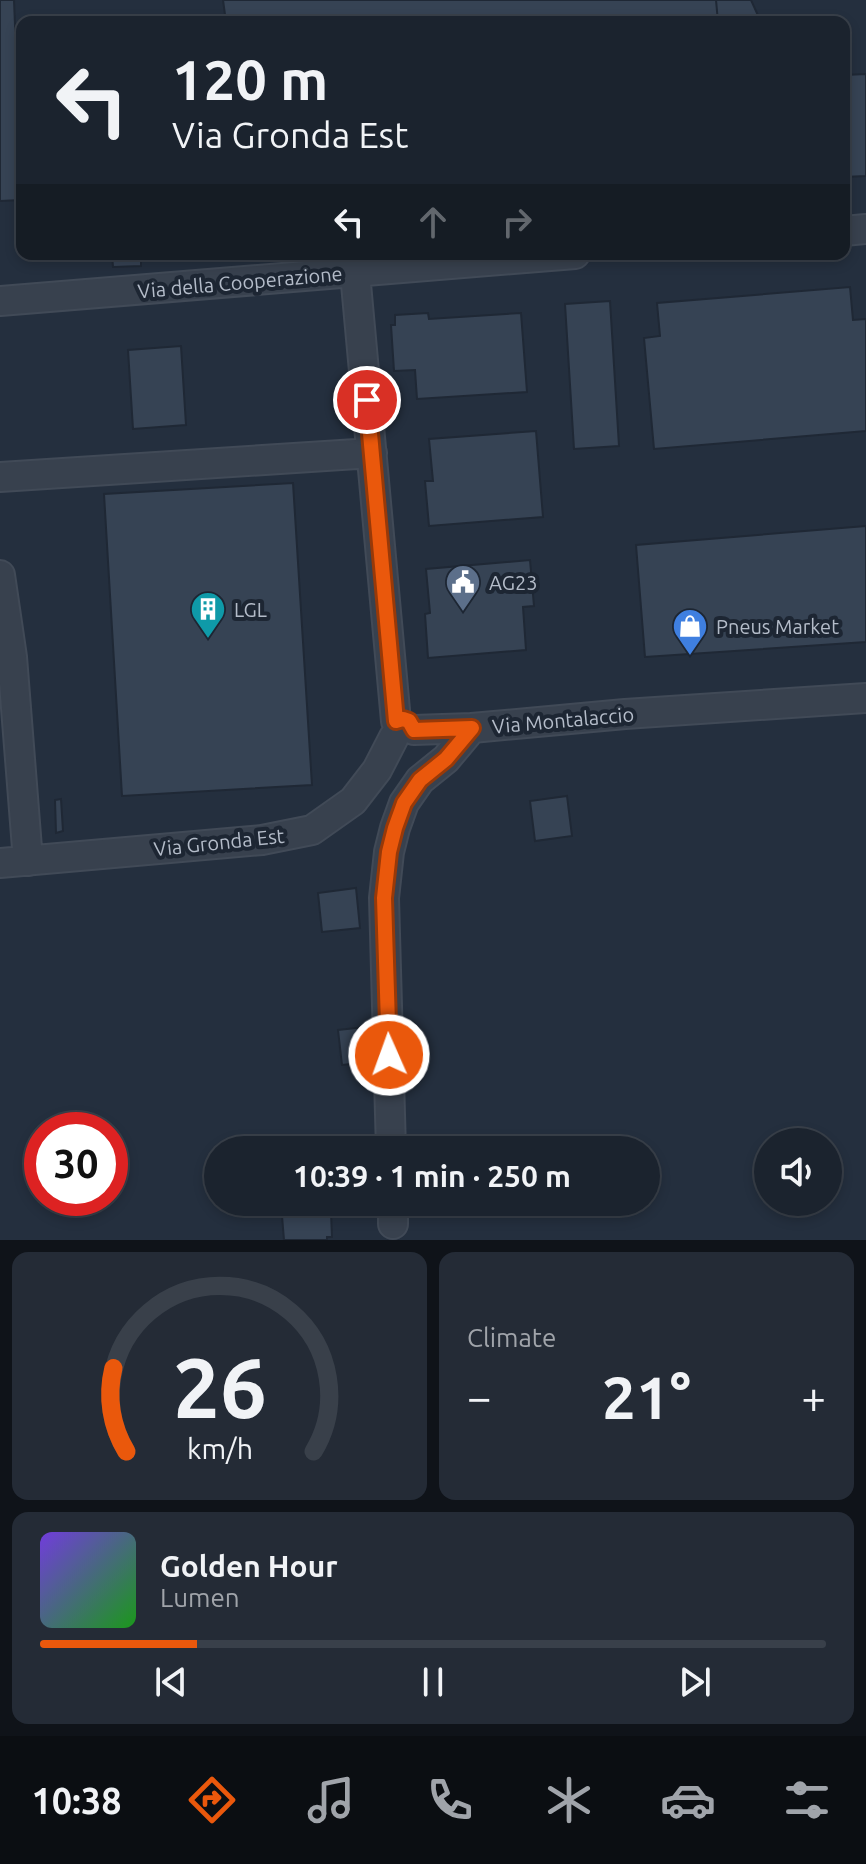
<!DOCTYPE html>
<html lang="en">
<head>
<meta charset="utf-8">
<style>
  body { margin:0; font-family:Ubuntu,sans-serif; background:#242b36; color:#f1f3f6; height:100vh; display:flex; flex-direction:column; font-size:30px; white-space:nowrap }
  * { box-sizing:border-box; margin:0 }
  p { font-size:26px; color:#a0a4aa }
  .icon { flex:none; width:44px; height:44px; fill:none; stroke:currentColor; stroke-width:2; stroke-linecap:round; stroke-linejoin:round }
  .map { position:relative; height:1240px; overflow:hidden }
  .side { display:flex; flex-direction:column; gap:12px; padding:12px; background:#0f1319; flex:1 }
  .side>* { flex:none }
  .top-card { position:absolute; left:16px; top:16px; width:834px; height:244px; border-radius:16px; box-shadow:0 4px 12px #0003,0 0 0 2px #39404a; background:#1b232e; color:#f1f3f6; overflow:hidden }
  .controls { position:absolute; left:754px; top:1128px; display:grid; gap:16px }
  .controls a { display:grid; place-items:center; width:88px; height:88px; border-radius:50%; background:#1b232e; box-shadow:0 4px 12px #0003,0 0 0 2px #39404a; font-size:40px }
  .speed { position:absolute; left:24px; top:1112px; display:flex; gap:16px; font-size:40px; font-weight:700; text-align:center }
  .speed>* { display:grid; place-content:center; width:104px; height:104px; border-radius:50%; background:#1b232e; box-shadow:0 4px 12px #0003,0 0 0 2px #39404a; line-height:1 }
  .speed .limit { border:12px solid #d22; background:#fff; color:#111 }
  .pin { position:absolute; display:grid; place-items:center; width:68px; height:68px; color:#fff; margin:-34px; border:4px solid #fff; border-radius:50%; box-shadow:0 2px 8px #0007 }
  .me { position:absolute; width:88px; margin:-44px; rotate:358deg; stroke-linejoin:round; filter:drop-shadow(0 0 6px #0008) }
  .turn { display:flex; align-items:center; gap:28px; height:168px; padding:0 24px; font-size:36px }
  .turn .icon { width:104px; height:104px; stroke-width:2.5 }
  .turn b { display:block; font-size:56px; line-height:68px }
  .lanes { display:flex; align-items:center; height:76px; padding:0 24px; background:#0003; justify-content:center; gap:40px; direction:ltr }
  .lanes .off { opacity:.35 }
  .big { font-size:60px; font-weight:600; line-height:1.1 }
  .side .card { flex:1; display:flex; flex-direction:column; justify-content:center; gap:12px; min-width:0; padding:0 28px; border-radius:16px; background:#242b36 }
  .side .dial { align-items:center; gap:0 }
  .dial svg { height:208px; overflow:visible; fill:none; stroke:#39404a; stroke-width:7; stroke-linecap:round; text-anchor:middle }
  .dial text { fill:#f1f3f6; stroke:none }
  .song { display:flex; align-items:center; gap:24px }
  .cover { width:96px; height:96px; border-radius:12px; background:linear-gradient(135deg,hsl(260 70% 55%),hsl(120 70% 35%)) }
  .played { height:8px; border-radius:4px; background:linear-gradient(90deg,#ea580c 20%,#39404a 20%) }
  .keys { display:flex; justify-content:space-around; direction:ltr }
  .heat { display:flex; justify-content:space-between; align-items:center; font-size:44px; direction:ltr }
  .side .tiles { flex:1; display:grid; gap:12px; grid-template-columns:1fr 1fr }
  .card:last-child { grid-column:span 2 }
  .trip { position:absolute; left:204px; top:1136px; width:456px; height:80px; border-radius:40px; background:#1b232e; box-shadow:0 4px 12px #0003,0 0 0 2px #39404a; font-weight:600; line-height:80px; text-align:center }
  .tabs { display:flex; height:128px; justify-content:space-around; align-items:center; background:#0b0e12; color:#a0a4aa }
  .tabs .icon { width:56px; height:56px }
  .tabs .on { color:#ea580c }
  .tabs b { font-size:36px; color:#f1f3f6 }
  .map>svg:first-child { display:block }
  .building { fill:#364354; stroke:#1f2835; stroke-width:2 }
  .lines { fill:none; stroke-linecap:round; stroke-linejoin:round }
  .minor-casing { stroke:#414a57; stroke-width:32 }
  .minor { stroke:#38414e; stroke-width:28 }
  .route-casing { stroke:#983908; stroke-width:20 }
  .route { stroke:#ea580c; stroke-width:14 }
  .labels { text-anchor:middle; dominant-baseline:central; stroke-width:8; stroke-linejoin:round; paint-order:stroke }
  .street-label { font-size:20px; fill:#b4bcc9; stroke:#1d2633 }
  .poi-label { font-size:20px; fill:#b4bcc9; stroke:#1d2633; text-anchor:start }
</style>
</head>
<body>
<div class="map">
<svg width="866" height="1240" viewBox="0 0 866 1240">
  <rect width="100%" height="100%" fill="#242f3e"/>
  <path class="building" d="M0,0H14L22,200L0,201Z
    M223,0H716L718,22H226Z
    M716,0H751L761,22H718Z
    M866,74V176L844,177V75Z
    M141,254V266L113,267L112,255Z
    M850,287L853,320L866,319V431L654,449L644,338L660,336L657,303Z
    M610,301L619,446L574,449L565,304Z
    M428,313L429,319L521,313L527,392L417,399L415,370L394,371L391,325H395V315Z
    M181,346L186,425L133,429L128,350Z
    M536,431L543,517L429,526L425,481H433L429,439Z
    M293,483L312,785L122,796L104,494Z
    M866,526V642L645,657L636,545Z
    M530,560L534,606L523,607L526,650L428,658L425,614L430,613L426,569Z
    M567,796L572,836L535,841L530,801Z
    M61,799L63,831L56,833L55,800Z
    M356,888L360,928L322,932L318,893Z
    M374,1026L378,1061L342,1065L338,1030Z
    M331,1212L332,1237H327V1240H284L282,1216Z"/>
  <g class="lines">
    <g class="minor-casing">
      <path id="minor" d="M844,231L866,229
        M355,273L396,721
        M0,301L575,254
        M0,477L372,453
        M0,575L12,657L28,861
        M414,730L472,728
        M0,863L262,840L312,830L353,801L377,770L394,737
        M391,1150L384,898L389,852L395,828L404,803L420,780L446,759L472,728L625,714L866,698
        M393,1202V1224"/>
    </g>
    <use href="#minor" class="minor"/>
  </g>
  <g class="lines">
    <g class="route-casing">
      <path id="route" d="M367,400L396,721L403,719L409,721L414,730L472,728L446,759L420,780L404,803L395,828L389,852L384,898L389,1055"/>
    </g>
    <use href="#route" class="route"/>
  </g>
  <defs>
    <g id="civic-pin" transform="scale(1.8)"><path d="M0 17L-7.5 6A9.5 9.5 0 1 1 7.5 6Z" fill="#5c6f8a" stroke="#1d2633"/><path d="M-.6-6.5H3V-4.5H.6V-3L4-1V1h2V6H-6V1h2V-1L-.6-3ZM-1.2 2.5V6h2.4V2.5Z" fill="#fff"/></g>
    <g id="building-pin" transform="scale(1.8)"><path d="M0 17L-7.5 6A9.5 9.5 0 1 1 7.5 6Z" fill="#0f9aa8" stroke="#1d2633"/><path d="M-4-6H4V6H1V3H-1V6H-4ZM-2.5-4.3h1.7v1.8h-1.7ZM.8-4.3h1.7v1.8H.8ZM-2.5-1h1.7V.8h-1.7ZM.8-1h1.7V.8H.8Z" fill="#fff"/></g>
    <g id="shop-pin" transform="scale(1.8)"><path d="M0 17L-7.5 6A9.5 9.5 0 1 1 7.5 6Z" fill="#3f7fe0" stroke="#1d2633"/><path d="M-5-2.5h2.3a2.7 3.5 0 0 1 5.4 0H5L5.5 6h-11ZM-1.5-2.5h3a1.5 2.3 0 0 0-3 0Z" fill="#fff"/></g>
  </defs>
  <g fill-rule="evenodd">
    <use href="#civic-pin" x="463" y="582"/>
    <use href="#building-pin" x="208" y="609"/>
    <use href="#shop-pin" x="690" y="626"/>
  </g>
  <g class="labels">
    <g class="street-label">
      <text transform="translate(240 282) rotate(-5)">Via della Cooperazione</text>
      <text transform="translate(563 720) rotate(-5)">Via Montalaccio</text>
      <text transform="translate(219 842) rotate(-6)">Via Gronda Est</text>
    </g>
    <g class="poi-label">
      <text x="489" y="582">AG23</text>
      <text x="234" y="609">LGL</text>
      <text x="716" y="626">Pneus Market</text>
    </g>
  </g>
</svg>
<div class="controls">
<a><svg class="icon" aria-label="sound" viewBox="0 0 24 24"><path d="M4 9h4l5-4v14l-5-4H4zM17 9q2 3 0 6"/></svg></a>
</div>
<div class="speed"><div class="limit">30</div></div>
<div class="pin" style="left:367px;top:400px;background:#d93025"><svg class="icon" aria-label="arrive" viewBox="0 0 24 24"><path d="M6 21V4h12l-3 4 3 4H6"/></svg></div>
<svg class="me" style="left:389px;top:1055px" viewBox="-20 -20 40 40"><circle r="17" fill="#ea580c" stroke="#fff" stroke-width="3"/><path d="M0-11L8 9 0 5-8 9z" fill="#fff"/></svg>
<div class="trip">10:39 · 1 min · 250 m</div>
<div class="top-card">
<div class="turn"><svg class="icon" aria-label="left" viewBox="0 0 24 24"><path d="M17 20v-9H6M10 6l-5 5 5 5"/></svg><div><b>120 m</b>Via Gronda Est</div></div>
<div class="lanes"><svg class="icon" aria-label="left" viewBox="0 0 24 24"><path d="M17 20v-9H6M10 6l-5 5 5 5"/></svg><svg class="icon off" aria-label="ahead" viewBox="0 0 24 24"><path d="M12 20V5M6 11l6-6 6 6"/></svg><svg class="icon off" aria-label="right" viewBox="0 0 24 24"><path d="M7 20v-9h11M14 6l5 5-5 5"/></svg></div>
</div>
</div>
<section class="side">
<div class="tiles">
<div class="card dial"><svg viewBox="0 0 100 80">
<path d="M14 69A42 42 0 1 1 86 69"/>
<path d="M14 69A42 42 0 0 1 9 37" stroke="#ea580c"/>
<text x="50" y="56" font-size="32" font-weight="700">26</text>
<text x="50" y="72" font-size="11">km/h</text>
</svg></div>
<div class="card"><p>Climate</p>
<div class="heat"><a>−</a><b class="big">21°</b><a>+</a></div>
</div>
<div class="card">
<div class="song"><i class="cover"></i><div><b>Golden Hour</b><p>Lumen</p></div></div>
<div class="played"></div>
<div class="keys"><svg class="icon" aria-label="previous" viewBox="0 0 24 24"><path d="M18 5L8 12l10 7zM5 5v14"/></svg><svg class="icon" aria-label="pause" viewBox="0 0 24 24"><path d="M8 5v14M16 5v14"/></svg><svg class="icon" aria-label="next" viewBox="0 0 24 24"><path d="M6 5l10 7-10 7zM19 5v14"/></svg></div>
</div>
</div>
</section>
<nav class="tabs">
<b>10:38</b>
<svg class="icon on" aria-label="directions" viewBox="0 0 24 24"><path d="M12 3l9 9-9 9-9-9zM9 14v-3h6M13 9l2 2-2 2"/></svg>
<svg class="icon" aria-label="music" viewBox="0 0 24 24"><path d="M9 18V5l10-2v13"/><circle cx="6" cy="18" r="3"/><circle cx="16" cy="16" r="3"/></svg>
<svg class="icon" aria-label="phone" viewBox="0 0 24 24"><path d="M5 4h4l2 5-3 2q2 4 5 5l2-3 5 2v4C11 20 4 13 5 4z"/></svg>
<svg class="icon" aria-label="climate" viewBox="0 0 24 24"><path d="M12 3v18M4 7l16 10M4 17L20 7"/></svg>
<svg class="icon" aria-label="car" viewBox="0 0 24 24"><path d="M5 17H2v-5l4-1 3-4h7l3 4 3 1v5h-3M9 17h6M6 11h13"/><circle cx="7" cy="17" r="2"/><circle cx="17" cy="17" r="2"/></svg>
<svg class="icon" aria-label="filters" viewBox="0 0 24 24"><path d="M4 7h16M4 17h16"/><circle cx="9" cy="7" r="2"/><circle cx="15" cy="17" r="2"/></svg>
</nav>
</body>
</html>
